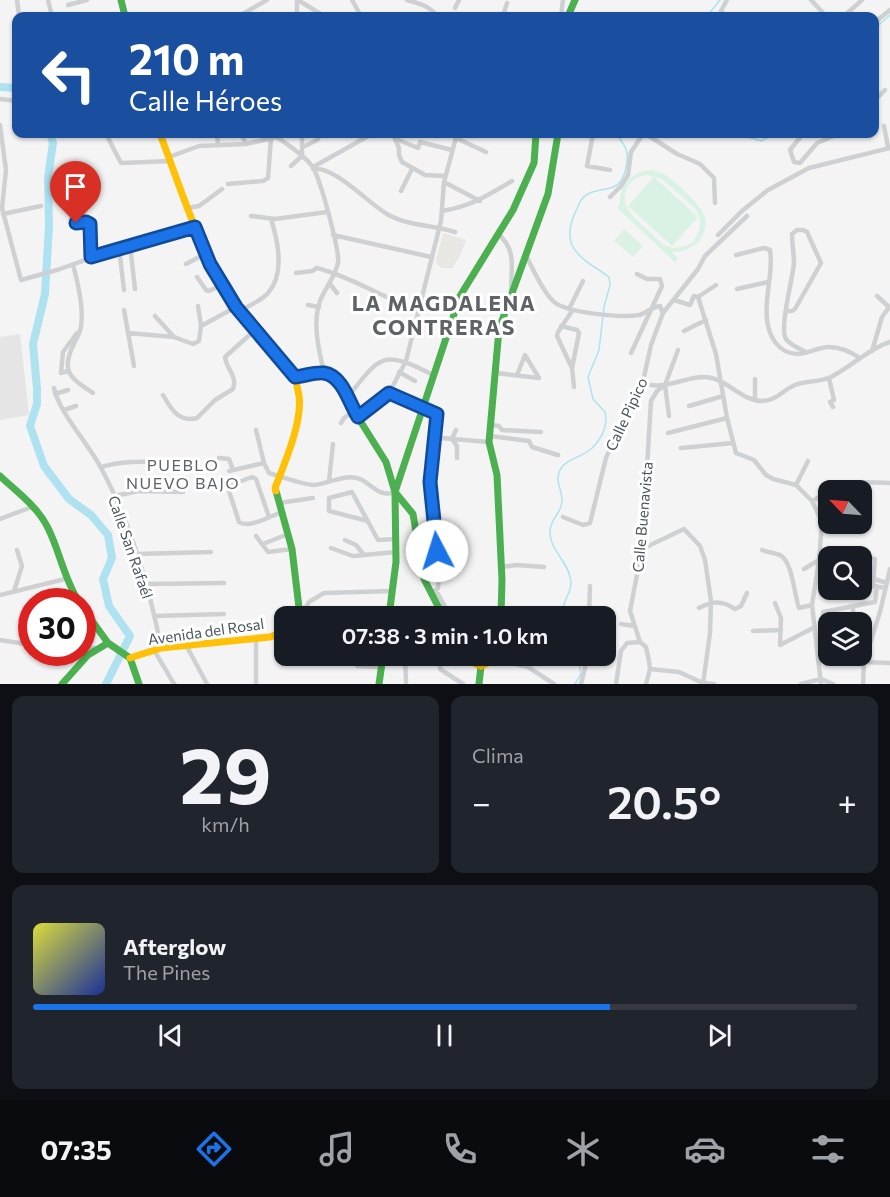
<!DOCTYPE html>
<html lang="es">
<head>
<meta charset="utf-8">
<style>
  body { margin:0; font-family:Commissioner,sans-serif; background:#20242c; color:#f1f3f6; height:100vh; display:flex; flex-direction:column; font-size:22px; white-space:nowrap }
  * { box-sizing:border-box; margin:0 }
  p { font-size:20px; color:#9ea1a6 }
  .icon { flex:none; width:33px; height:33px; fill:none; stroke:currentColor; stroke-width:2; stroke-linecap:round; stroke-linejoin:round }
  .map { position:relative; height:684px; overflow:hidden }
  .sheet { display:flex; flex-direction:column; gap:12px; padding:12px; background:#0d0f14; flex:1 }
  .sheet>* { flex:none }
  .guide { position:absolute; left:12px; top:12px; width:867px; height:126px; border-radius:12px; box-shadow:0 2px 4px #0004; background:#1a4fa0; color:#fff; overflow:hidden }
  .needle { width:39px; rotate:295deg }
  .fabs { position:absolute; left:818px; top:480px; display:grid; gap:12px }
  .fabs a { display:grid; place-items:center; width:54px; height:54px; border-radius:12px; background:#171b24; box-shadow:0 2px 4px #0004; font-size:30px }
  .speed { position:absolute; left:18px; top:588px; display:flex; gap:12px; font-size:30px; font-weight:700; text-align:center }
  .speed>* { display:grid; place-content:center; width:78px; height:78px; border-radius:50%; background:#171b24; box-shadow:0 2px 4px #0004; line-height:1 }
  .speed .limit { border:9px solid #d22; background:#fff; color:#111 }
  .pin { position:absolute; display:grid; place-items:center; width:51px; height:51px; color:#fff; margin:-62px -26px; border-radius:50% 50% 50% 0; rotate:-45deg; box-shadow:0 0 6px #0007 }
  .pin .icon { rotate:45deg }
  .me { position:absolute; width:66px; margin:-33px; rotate:355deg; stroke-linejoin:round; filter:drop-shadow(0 0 4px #0008) }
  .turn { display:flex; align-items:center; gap:21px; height:126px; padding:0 18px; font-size:27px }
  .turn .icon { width:78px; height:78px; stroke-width:2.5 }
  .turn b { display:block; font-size:42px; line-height:51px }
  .big { font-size:45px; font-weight:600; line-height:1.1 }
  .sheet .tile { flex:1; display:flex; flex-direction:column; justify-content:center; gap:9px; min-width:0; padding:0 21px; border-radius:12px; background:#20242c }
  .sheet .dial { align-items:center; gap:0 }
  .dial b { font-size:78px; line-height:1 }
  .song { display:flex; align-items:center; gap:18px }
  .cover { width:72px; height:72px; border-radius:9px; background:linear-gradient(135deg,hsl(60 70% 55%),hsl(230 70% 35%)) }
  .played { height:6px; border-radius:3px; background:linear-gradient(90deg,#1a73e8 70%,#363941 70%) }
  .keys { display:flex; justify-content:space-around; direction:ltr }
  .heat { display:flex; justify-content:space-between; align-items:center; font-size:33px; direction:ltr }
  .sheet .tiles { flex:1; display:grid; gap:12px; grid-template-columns:1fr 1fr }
  .tile:last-child { grid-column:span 2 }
  .trip { position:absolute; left:274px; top:606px; width:342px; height:60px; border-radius:12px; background:#171b24; box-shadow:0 2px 4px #0004; font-weight:600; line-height:60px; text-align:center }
  .tabs { display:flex; height:96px; justify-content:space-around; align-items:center; background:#090b0e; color:#9ea1a6 }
  .tabs .icon { width:42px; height:42px }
  .tabs .current { color:#1a73e8 }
  .tabs b { font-size:27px; color:#f1f3f6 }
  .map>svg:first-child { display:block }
  .commercial { fill:#e8e7e3 }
  .education { fill:#e6e5e6 }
  .green { fill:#d9f2e3; fill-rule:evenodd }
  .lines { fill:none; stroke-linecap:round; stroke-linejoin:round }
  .stream { stroke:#aee2f0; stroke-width:1.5 }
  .river { stroke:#aee2f0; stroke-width:8 }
  .street { stroke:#ced0d2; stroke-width:4.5 }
  .fast { stroke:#4caf50; stroke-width:7 }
  .slow { stroke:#ffc107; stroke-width:7 }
  .route-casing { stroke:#114b97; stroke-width:15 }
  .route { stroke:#1a73e8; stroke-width:10 }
  .labels { text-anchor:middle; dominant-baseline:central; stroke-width:6; stroke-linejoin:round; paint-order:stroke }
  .street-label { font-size:15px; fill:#4a5661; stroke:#fff }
  .neighbourhood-label { font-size:16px; letter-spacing:1.5px; fill:#5f6368; stroke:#fff }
  .district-label { font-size:21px; font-weight:bold; letter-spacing:1.5px; fill:#5f6368; stroke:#fff }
</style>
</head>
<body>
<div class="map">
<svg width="890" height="684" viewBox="0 0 890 684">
  <rect width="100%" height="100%" fill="#f4f4f4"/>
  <path class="commercial" d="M443,233L466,240L460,256L452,268H442L437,264L436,260Z"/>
  <path class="education" d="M20,334L29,415L0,420V337Z"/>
  <path class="green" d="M651,170C655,171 660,172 664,174C674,180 701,205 704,215C711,236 692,253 672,252L678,258L675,262L617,208L620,204C619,184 631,172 651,170ZM646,175L662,179L695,208C703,221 701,231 692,243C686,245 681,248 674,248C663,247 655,237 648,230C636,219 618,206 627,188C631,180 637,177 646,175Z
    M654,177L698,217L672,246L628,206Z
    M624,229L643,246L633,257L614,241Z"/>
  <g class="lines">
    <path class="stream" d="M707,16L720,0
      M874,29L890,15
      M739,134L761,141L774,134
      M564,616C560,601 572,595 571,581C568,560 549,550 550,531C550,520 561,513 562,502C563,490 554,482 560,470C565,460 578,458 587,452C599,444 609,427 605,412L593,399L588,377L599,350L604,307L610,285L609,277C582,258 559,249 575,213C579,205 580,198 588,194C600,187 616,193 623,177C626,171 629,155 626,149C624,143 619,140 618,134
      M575,684L581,674L578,656"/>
    <path class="river" d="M0,87L16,88
      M50,134L53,143L48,177L49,226L45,294L33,344L37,389V404L30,426L44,466L69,499L91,515L108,535L112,558L103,579L109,606L130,636L106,684"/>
    <path class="street" d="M17,0L19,16
      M48,0L51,12
      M298,0L324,16
      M352,0L361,16
      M407,0C420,4 428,5 437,16
      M811,0L826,16
      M68,5L87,0
      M455,8L459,0
      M239,16L267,0
      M297,16V0
      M503,16L507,3
      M561,16L563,0
      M726,16L721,11L727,0
      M844,16L862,0
      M874,23L890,10
      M0,99L16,101
      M874,101L885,90
      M0,125L6,170L2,208L21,280L57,270L119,248L195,227
      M884,126L888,147
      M106,134L121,163L171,161
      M217,134L218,146
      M241,134L246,144
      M393,134L399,148V155L402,162L425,175L445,176
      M593,134L587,166L610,170
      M646,134L677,154L700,164L714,178L715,203
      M803,134L790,150L794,162L800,163L817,143L838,134
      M456,138L486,152
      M396,139L418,148L420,142L452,150
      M303,147L317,140L321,134
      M302,156V134
      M169,157L199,146L246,144L277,137C289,146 303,154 312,166C320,177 340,251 338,263C335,277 325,288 320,301C312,324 319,350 324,373
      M291,166L302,156
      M313,167L372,134
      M313,169C335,166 369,204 387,214C407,226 433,225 455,232
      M444,182L480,201
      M228,184L263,181L268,178L271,138
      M89,191L81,186L77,187L69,200L72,221L77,223L86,222L90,224L91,257
      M401,191L412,169
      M610,197L621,186L628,175L631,152L643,134
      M188,208L199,206L222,189
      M442,211C469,207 489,195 512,181
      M3,214L41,206
      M251,216L275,219L327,212
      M498,234C517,250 511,268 511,292
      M333,235L431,257
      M718,235L742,211L768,190L809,168L890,148
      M130,245L135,289
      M119,248L124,290
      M736,255L764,248L770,250C774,272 764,296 767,320C769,336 778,354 798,354C808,354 818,347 829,347C840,347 851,352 860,358
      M526,256C534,270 541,289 553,301C565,313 621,318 639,315C646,313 652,307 660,306L663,313
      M186,264L205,254
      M73,265C78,283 84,307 81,326C81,332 76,338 74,344C60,371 70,378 93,393
      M296,273L312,271L317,268C353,277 383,299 418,309
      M197,277L206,290L209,291L222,285
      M330,284L337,293
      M737,289L768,282
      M698,297L716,354L727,418L736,453L754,460L766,475L773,479L796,485L812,501L822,522L819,560L812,605L821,684
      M674,300L690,305L694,296L698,297L716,285
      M308,305L319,307
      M198,306L201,326
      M569,309L583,281
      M124,310L134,366
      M239,311C249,306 261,301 268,293C285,274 278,241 271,219
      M572,311L558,332L557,336L572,368L574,387
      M786,311H792L795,309L821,263L807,232L803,230H797L792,234C792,244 794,254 794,263C793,278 779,328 786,339C790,345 800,349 806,352
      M155,316L174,337
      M561,326L577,330L579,333L572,368
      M684,331L706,320
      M128,333L174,337L193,344L199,341L201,326L236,307
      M872,351L882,317L889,307L877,296
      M631,353L662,286L660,279H647L637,274
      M68,371L61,373L63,352L77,333
      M399,372L415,381
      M496,373L539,378
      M517,375L525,355L539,378
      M829,378L834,400L830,402L833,407
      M755,379V400
      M641,382C662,392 683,377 704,377C726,377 742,402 763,401C777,400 783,390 795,385C806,381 820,382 831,377C851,367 868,349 890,342
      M54,388C59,413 89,444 101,468C130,521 150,589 161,648
      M389,393L437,414L430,482L439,574L438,588L435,591H429
      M55,394L68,390
      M163,395C171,409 179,423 197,418L215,400L233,389C238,376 226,369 225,357L255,330
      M347,398C381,355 382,349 433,375
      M689,406L723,396
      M64,410L76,406
      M669,416L665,385L678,350
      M358,417L389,393L406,361L441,221L444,182L457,134
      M341,423L344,418L354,411
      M491,425L499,426L502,430L541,432
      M256,430L264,463L269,473C279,476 306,486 315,485C330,483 342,475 357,478C370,481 378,499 395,492
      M456,430L452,439L457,446V458
      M668,433L727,418
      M490,436L529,441L532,447L558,455
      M441,438L489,442
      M681,448L733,443
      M219,458L229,459L233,470
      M101,467C123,460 145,462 168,462
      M229,471L264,463
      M329,481L333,444
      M796,485L808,461
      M830,490C848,480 870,482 890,483
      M115,496L138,491L183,492
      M812,501L828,492
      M279,503L313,498
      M269,517L256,479L252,477L231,485L229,491L239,522C248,529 271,516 282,512
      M563,517L583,525L590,523L606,458L618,429L644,377L651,345L663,313L698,269L705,256L747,216
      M0,519L32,507
      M368,521L329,511V498L352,492L378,540L395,539
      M256,536L268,552L292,549
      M345,540L356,545L364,555
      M263,544L283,536
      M331,548L353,556L396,552
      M642,549L684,529L700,546L705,560L711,601L710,633L703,684
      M762,550C767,552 775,553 780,555C793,562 794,595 799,608L812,605
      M137,554L211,552
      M861,558L875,559L873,586
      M501,567L517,565L544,567
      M804,569L819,560
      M861,575L887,583
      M145,584L224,583
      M861,588L873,586L886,588
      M14,591L22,566L17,550
      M438,594L450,616
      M0,595L65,579
      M775,603L781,618L780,645L815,627
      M853,606V616L823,615V612L875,602L877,586
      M699,608C712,601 722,600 735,609L741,606L747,593
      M154,616L224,614
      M301,616L309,602L324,593L392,591
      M589,616L590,586
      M621,624L634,626
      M753,631L781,630
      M256,638V684
      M0,640L32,645
      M186,645L207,684
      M82,647L95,648
      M154,650L174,684
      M405,656L406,682
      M440,656V669L463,684
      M502,656L523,659L524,656
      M494,659L528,667L554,684
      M864,662L890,663
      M357,666L381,667
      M365,666L366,656
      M650,669L679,672L703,683L714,684
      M581,684L585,668V656
      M616,684L621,651L627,643L640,642
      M646,684L650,669L649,661L646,647L640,642L630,611L642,549L651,401L657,391L665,385
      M801,684L821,679L833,684
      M863,684L864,662L880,612L890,569"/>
    <path class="fast" d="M121,0L125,16
      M568,16L575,0
      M295,377L324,373L333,377L342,387L354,411L386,462L395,492L413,514L424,579L443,616
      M0,476C17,492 38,507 48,528C60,552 64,579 79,602
      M276,491L292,549L300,616
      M82,607L108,643L130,658L139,684
      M389,616L396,562L395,492L460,296L513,210L534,163L536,134
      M501,616L502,580L497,475L489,442L499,329L548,194L558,134
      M62,684L88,655L108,643
      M379,684L383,656
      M479,684L481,666"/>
    <path class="slow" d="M160,134C185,199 204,268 248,323C259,336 290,366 295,378C297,384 298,391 299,396C303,421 284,465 275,488L276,491
      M468,656L474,663L481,666
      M130,658L161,648L270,637L285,631
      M481,666L492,661L496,656"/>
  </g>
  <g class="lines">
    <g class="route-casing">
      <path id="route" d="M76,223L86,222L90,224L91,257L195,227L210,264L236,307L295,377C304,376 315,372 324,373C343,376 349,403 358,417L389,393L437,414L430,482L437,551"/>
    </g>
    <use href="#route" class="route"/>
  </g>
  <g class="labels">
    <g class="street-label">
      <text transform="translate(626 414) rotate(-65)">Calle Pipico</text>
      <text transform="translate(642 517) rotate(-85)">Calle Buenavista</text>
      <text transform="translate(131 547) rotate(71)">Calle San Rafaél</text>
      <text transform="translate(206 631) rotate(-8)">Avenida del Rosal</text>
    </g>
    <g class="neighbourhood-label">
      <text x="183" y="464">PUEBLO<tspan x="183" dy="18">NUEVO BAJO</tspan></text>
    </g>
    <g class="district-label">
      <text x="444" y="302">LA MAGDALENA<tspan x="444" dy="24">CONTRERAS</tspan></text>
    </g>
  </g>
</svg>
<div class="fabs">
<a><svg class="needle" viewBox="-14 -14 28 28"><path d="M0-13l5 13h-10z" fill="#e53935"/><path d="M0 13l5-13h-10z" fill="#9ea1a6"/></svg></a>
<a><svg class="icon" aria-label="search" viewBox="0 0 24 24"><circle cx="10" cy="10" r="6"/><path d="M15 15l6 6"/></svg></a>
<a><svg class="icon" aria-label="layers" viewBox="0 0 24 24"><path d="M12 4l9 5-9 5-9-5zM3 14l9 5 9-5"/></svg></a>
</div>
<div class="speed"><div class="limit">30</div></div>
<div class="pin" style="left:76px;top:223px;background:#d93025"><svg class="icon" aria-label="arrive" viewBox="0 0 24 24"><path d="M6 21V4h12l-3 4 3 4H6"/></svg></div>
<svg class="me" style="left:437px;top:551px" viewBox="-20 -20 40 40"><circle r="19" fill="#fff"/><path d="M0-13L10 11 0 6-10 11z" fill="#1a73e8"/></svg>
<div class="trip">07:38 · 3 min · 1.0 km</div>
<div class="guide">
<div class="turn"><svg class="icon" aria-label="left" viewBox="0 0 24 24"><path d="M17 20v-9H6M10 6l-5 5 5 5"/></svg><div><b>210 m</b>Calle Héroes</div></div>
</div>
</div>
<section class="sheet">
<div class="tiles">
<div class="tile dial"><b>29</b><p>km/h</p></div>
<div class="tile"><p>Clima</p>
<div class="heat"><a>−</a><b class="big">20.5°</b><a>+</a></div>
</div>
<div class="tile">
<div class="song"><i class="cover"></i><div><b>Afterglow</b><p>The Pines</p></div></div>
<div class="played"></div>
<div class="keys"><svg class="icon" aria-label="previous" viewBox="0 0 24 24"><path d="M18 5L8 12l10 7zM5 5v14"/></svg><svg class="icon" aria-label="pause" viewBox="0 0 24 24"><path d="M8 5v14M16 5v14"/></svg><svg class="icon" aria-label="next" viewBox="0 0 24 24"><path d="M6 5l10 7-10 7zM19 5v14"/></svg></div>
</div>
</div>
</section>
<nav class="tabs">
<b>07:35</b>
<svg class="icon current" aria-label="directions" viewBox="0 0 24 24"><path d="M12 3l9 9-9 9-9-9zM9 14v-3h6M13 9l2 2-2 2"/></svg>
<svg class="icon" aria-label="music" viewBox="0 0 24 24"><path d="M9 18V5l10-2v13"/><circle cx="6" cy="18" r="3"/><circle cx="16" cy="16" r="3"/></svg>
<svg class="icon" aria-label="phone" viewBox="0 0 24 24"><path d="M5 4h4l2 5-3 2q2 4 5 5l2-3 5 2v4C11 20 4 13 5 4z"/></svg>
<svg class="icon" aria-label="climate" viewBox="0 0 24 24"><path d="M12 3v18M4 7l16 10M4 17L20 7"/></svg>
<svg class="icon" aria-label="car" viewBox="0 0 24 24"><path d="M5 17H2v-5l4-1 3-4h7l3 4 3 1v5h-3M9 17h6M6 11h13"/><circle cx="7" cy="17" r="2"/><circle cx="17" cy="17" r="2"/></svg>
<svg class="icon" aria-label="filters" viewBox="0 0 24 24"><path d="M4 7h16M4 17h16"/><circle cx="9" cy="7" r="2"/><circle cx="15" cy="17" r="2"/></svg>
</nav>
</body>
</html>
